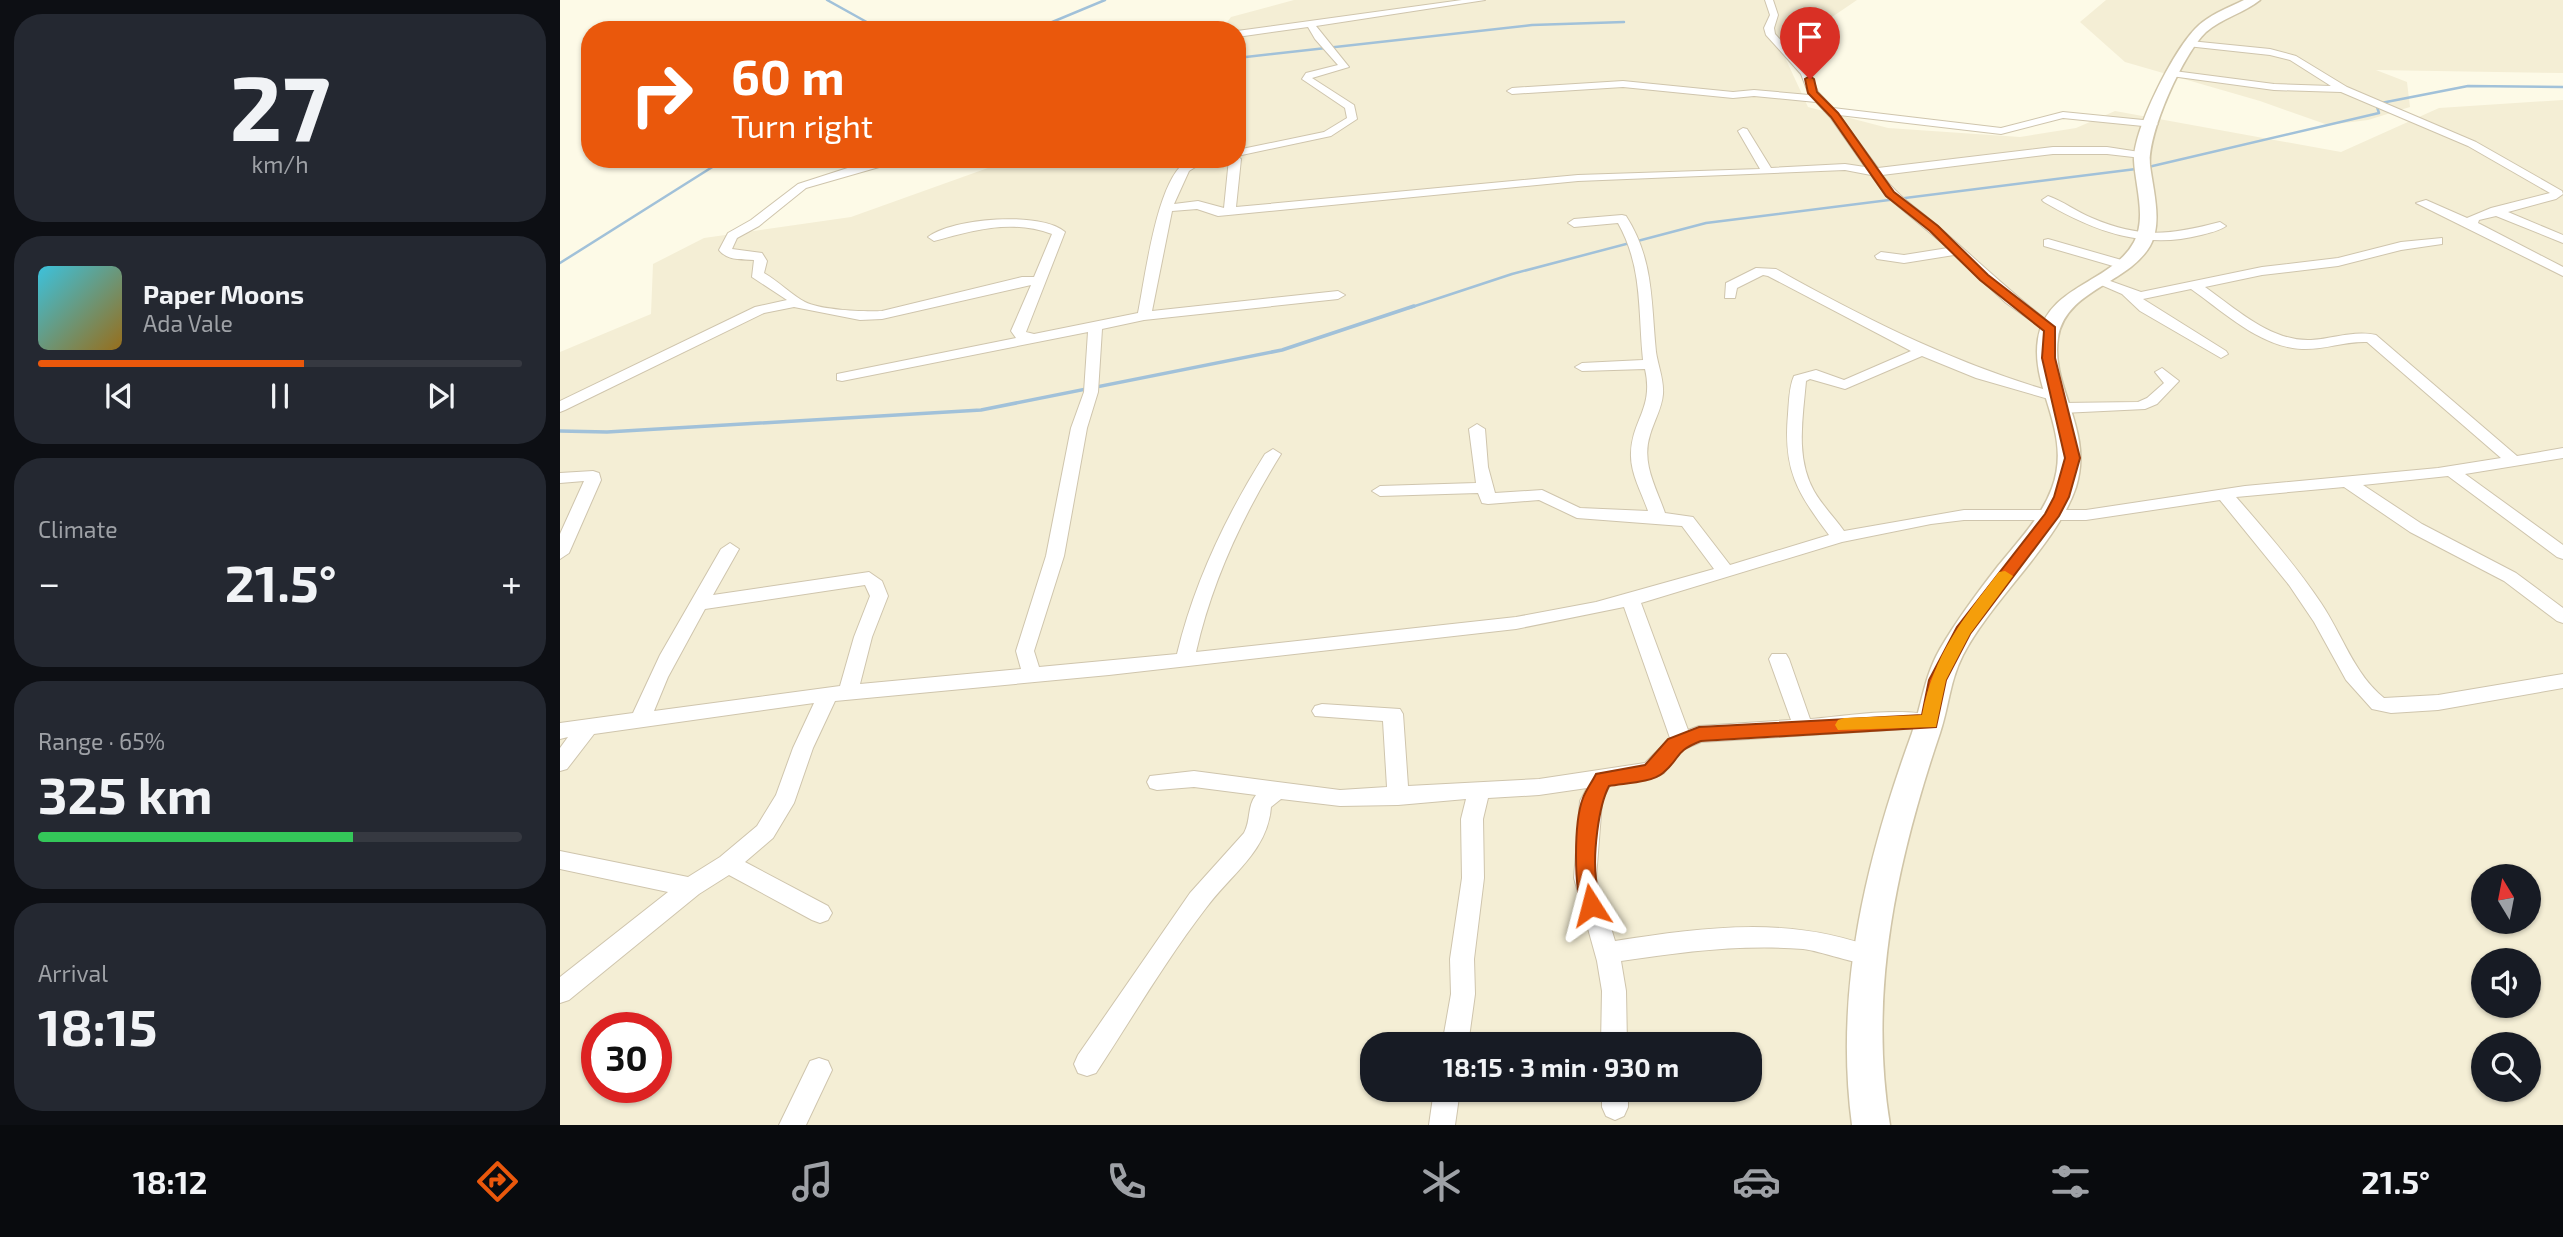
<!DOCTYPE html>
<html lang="en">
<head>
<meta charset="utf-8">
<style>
  body { margin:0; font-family:"Exo 2",sans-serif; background:#242831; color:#f1f3f6; height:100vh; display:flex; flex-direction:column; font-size:26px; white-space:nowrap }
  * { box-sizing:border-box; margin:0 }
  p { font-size:23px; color:#9ea1a6 }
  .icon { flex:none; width:38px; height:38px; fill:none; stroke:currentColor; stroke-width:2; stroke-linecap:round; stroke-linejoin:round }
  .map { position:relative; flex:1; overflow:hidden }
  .side { display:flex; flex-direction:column; gap:14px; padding:14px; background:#0d0f14; width:560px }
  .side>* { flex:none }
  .top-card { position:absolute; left:21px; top:21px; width:665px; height:147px; border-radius:28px; box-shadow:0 2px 5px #0004; background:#ea580c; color:#fff; overflow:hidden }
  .needle { width:46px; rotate:350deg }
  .tools { position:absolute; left:1911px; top:864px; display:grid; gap:14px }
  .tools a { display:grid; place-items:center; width:70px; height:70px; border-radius:50%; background:#171b24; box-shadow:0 2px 5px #0004; font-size:35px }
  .speed { position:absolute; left:21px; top:1012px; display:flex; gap:14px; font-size:35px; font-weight:700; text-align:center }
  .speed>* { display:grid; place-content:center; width:91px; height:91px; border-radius:50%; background:#171b24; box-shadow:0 2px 5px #0004; line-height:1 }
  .speed .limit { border:10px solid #d22; background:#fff; color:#111 }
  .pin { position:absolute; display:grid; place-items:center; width:60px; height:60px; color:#fff; margin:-72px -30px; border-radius:50% 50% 50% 0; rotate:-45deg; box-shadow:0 0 7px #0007 }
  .pin .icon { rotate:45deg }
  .me { position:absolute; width:77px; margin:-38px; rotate:351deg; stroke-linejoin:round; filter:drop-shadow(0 0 5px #0008) }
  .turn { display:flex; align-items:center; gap:24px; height:147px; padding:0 35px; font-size:32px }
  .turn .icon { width:91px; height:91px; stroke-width:2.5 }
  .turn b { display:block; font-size:49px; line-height:60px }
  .big { font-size:52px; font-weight:700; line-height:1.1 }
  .side .tile { flex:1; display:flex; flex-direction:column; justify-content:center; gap:10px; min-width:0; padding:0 24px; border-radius:28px; background:#242831 }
  .side .dial { align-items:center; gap:0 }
  .dial b { font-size:91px; line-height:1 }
  .song { display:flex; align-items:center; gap:21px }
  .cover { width:84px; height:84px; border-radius:10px; background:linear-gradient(135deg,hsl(190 70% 55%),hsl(40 70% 35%)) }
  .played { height:7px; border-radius:4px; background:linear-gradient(90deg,#ea580c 55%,#363941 55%) }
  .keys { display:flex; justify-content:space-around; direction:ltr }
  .heat { display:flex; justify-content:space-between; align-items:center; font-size:38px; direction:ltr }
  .charge { height:10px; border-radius:5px; background:linear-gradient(90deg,#34c759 65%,#363941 0) }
  .trip { position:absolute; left:800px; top:1032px; width:402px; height:70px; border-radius:28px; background:#171b24; box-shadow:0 2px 5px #0004; font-weight:700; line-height:70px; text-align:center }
  .tabs { display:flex; height:112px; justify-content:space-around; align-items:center; background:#090b0e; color:#9ea1a6 }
  .tabs .icon { width:49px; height:49px }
  .tabs .on { color:#ea580c }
  .tabs b { font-size:32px; color:#f1f3f6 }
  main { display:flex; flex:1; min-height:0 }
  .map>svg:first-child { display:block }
  .residential { fill:#f4eed5; fill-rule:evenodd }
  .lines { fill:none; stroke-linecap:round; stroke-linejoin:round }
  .stream-far1 { stroke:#a1c1d9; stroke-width:2.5 }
  .stream { stroke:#a1c1d9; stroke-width:3.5 }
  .street-casing { stroke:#cfc5ad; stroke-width:2 }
  .secondary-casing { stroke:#d0c5a8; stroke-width:3 }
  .street { fill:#fff; fill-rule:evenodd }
  .secondary { fill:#fff; fill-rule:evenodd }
  .route { fill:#ea580c; stroke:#983908; stroke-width:2 }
  .slow { fill:#f59e0b }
</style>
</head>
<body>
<main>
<section class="side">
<div class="tile dial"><b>27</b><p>km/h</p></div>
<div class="tile">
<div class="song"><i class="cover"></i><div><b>Paper Moons</b><p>Ada Vale</p></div></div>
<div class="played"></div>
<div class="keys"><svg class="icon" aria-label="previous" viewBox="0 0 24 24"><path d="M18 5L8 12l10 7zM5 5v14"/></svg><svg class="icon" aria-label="pause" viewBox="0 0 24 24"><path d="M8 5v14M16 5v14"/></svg><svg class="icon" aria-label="next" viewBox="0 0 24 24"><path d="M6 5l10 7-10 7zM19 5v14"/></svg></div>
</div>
<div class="tile"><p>Climate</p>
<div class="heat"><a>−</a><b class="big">21.5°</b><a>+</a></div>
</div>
<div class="tile"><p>Range · 65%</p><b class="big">325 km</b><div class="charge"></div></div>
<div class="tile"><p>Arrival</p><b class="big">18:15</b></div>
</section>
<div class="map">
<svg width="2003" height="1125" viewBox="0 0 2003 1125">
  <rect width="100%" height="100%" fill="#fdfae7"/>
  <path class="residential" d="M734,0H1297L1222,51L1248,107L1328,128L1460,137L1516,128L1555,111L1781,152L1879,108L2003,100V1125H0V352L91,314L93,264L144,238L291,217L453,159H677V30H661L671,17ZM1923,877H1969V922H1923ZM1923,961H1969V1006H1923ZM37,1027H96V1087H37ZM812,1045H1190V1090H812ZM1923,1045H1969V1090H1923Z
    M1546,0H2003V73L1816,70L1847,82L1850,107L1808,120L1768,125L1700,101L1565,62L1520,22Z"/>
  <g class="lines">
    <path class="stream-far1" d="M267,0L321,30
      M473,30L545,0
      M677,58L972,25L1064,22
      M0,263L165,159
      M849,308L952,274L1146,223L1584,168L1819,113L1816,104L1908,86L2003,87"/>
    <path class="stream" d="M0,431L47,432L421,410L722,350L854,306"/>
    <g class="street-casing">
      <path id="street" d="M902,0H925L756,26L789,67L752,78L794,105L797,119L771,136L677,156L681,159L676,207L1018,175L1200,169L1178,131L1183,128L1187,129L1211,168L1285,164L1305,167L1270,117L1256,102L1194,96L1173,98L1063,87L952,94L947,91L952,88L1063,81L1173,92L1194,90L1249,95L1241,74L1206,35L1204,28L1210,15L1205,0H1213L1218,15L1214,28L1215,34L1249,71L1258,92L1273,108L1441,128L1503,112L1593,121L1598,124L1593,127L1503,118L1441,134L1279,115L1318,168L1493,147H1547L1586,153V157L1582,158L1547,154H1493L1322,175C1338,197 1360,210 1381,229C1419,262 1455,296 1495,327L1497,330L1490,334L1446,303L1394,255L1344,263L1317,259L1315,256L1321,252L1344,255L1388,248L1326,196L1311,175L1285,170L1018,181L658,216L637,209L612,211L592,311L778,291L785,295L778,299L584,320L542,329L538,392L527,428L504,556L474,651L479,667L617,654C634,583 666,516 705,454L713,449L721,454C683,515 652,581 636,652L956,617L1036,602L1154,569L1122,526L1017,518L979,500L928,504L922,503L918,493L820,496L812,491L820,486L916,483L909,429L917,424L925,429L928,467L935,493L982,490L1020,508L1088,511C1082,493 1070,473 1071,453C1072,420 1094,408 1085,369L1022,371L1015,367L1022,363L1083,360C1078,312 1083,267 1058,223L1014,227L1008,223L1014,219L1062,215L1066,216C1094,259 1091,303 1096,352C1098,366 1104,379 1103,394C1102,408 1094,421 1090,435C1081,463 1096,487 1105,513L1133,517L1170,565L1269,535C1237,492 1223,470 1228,414C1229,402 1229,387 1234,376L1256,370L1284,380L1351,351L1208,276L1203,275L1177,288L1175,298H1165L1166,283L1196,268L1216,269C1309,321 1401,367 1504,395L1506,398L1499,402L1416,378L1362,356L1285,389L1250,379L1246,381C1243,417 1235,457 1254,491C1262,505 1274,517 1284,531L1404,510H1526L1685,486L1878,468L1941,458L1807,342C1785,341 1764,350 1742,349C1700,347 1664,312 1631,289L1583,299L1666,351L1668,354L1661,358L1580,311L1562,294L1532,281L1539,277L1581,292L1702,267L1778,258L1841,242L1882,238V244L1841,250L1778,266L1702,275L1645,287C1675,308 1711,342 1751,340C1772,339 1794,330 1816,335L1957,456L2003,448V458L1905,474L2003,545V559L1997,557L1888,476L1803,485L1862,524L1956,573L2003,608V623L1997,621L1944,581L1850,532L1784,487L1676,497C1706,531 1736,566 1761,603C1782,634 1794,674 1824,698L1878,695L2003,674V688L1878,710L1831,713L1812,709L1786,680L1754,622L1729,585L1660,500L1526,520H1404L1371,524L1282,542L1081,603L1128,730L1139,726L1231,720L1209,659L1212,654H1226L1229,659L1250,719C1287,716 1343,706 1377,717L1380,722L1377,727L1141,742L1122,750L1104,773L1096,777L1050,785L1042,801L1036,878L1055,941C1147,927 1231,915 1320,950L1324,957L1320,964C1308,969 1262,951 1243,949C1182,944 1121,952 1061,961L1066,991L1067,1045H1041L1042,991L1037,961L1014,878L1020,801L1027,788L979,795L928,798L923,819L924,878L914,959L915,994L908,1045H882L891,994L890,959L902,878L901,819L906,799L838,805L780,806L721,799L711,807C708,851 670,875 646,908C606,960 572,1018 536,1073L527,1076L518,1073L514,1064L518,1055L630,893L684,833C691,820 687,806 696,795L634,787L597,790L590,788L587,782L590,776L634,771L780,790L827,787L823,721L755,716L752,711L755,706L762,704L840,709L843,714L848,786L979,779L1085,763L1110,738L1064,607L956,629L549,675L275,701L253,748L234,803L213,838L185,862L268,906L272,913L268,920L260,923L252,920L169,875L139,894L9,1000L0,1003V977L108,892L0,869V851L128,877L160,857L197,826L216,795L233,748L254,703L34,734L7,769L0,771V748L8,737L0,739V723L73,713L100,655L161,549L170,543L179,549L153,595L309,572L322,581L328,596L312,637L300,684L461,669L456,651L486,556L511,428L524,392L528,332L282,381L277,380V374L456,338L451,331L471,285L322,319L300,320L234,307L204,313L5,410L0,412V401L195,307L227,300L192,277L194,260C180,259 168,261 159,250L168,233L191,220L238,184L300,164L302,159H347L246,188L199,226L177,238L172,249L202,253L207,261L204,273C218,281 233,296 245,302C260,310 304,312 322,311L462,277H474L492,234C451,219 414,230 374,241L368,237C392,218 481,211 505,232L466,332L474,334L578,313C585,278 596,187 623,164C630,158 639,159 648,159L629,171L614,204L638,201L664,208L669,159H677V150L764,132L787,118L785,108L742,79L746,73L778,65L755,39L748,27L677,37V31ZM305,585L310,596L294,637L280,686L94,711L108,677L145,609Z
        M1630,41L1710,49L1736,56L1787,87L1916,142L2002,191L2003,194L1996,199L1948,212L2003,235V243L1936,216L1919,220L1918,223L2003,267V276L1856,203L1866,200L1907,218L1931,208L1990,193L1908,146L1781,92L1714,90L1611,76L1609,74L1614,71L1714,84L1771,86L1730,60L1710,55L1627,46V42Z
        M1488,196C1503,201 1517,212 1532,218C1581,239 1610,235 1660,222L1666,226C1659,231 1649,233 1641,235C1584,250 1533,231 1484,202L1482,200Z
        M1488,239L1565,261L1566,264L1560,268L1484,246V240Z
        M1602,368L1619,381L1597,404L1585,409L1502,413L1494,408L1502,403L1578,402L1587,398L1604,383L1595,372Z
        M33,471L39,473L41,480L9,553L0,559V534L24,481L0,483V473Z
        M259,1058L268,1061L272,1070L246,1125H219L250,1061Z
        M874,1090H900L895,1125H869Z
        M1042,1090H1068V1107L1064,1116L1055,1120L1046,1116L1042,1107Z"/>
    </g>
    <g class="secondary-casing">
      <path id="secondary" d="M1684,0H1700C1684,13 1662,18 1646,32C1623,54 1587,134 1590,165C1593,190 1603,223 1590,246C1568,284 1505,290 1498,338C1490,387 1534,429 1516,487C1497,544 1433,598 1403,655C1390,680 1389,706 1380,733C1337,860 1308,991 1330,1125H1292C1274,990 1306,859 1352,733C1362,704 1364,677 1380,649C1397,620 1417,593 1438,566C1458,541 1481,518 1492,488C1513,431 1470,389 1478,339C1487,285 1552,283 1574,242C1587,218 1575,185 1574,160C1574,128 1613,52 1635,29C1648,15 1668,8 1684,0Z"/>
    </g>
    <use href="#street" class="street"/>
    <use href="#secondary" class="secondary"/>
  </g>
  <path class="route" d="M1250,76L1254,79L1257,92L1278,113L1334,192L1378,226L1428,275L1495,327V358L1520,458L1509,497L1499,516L1410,634L1386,680L1376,727L1141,741C1113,752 1122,757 1103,773C1091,783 1064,783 1049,786C1038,807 1033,855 1036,879C1037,891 1044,901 1039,912L1031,914L1024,912C1013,890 1014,821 1023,798C1026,790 1032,782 1036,774L1085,765L1108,739L1139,727L1362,715L1369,680L1397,627L1485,514L1494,497L1505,458L1482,358L1484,331L1420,280L1370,231L1326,196L1271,117L1248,93L1245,79Z"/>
  <path class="slow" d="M1445,571L1453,576L1410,634L1399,655L1386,680L1376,727L1278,730L1275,725L1278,720L1284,718L1362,715C1374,654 1402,620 1439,572Z"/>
</svg>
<div class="tools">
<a><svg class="needle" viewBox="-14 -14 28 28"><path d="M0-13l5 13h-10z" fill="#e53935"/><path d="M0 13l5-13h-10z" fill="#9ea1a6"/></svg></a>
<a><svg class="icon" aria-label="sound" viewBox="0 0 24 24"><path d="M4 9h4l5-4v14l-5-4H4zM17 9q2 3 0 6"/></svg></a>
<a><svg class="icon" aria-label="search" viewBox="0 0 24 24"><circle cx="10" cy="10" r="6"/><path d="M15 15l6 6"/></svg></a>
</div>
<div class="speed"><div class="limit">30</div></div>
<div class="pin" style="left:1250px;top:79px;background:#d93025"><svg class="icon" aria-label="arrive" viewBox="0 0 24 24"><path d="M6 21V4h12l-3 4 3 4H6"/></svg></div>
<svg class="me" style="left:1031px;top:905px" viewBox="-20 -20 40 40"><path d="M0-17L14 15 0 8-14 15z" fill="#ea580c" stroke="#fff" stroke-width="4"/></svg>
<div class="trip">18:15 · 3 min · 930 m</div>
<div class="top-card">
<div class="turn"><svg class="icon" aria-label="right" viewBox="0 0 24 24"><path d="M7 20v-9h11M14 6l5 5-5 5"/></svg><div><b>60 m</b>Turn right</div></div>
</div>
</div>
</main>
<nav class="tabs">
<b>18:12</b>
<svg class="icon on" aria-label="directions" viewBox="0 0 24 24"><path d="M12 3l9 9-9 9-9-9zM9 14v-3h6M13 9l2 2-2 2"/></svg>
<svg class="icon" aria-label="music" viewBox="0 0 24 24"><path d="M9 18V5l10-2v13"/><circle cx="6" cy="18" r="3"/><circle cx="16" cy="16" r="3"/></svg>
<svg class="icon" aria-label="phone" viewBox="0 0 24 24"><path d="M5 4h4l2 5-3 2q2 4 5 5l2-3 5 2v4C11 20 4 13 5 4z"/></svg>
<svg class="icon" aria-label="climate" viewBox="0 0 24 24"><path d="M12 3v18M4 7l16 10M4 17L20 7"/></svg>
<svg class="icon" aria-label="car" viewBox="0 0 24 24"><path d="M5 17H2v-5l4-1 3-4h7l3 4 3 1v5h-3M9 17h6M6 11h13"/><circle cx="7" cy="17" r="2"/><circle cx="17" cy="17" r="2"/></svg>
<svg class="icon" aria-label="filters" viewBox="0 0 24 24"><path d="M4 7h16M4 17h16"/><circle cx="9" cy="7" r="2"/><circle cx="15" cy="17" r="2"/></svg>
<b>21.5°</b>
</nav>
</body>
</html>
